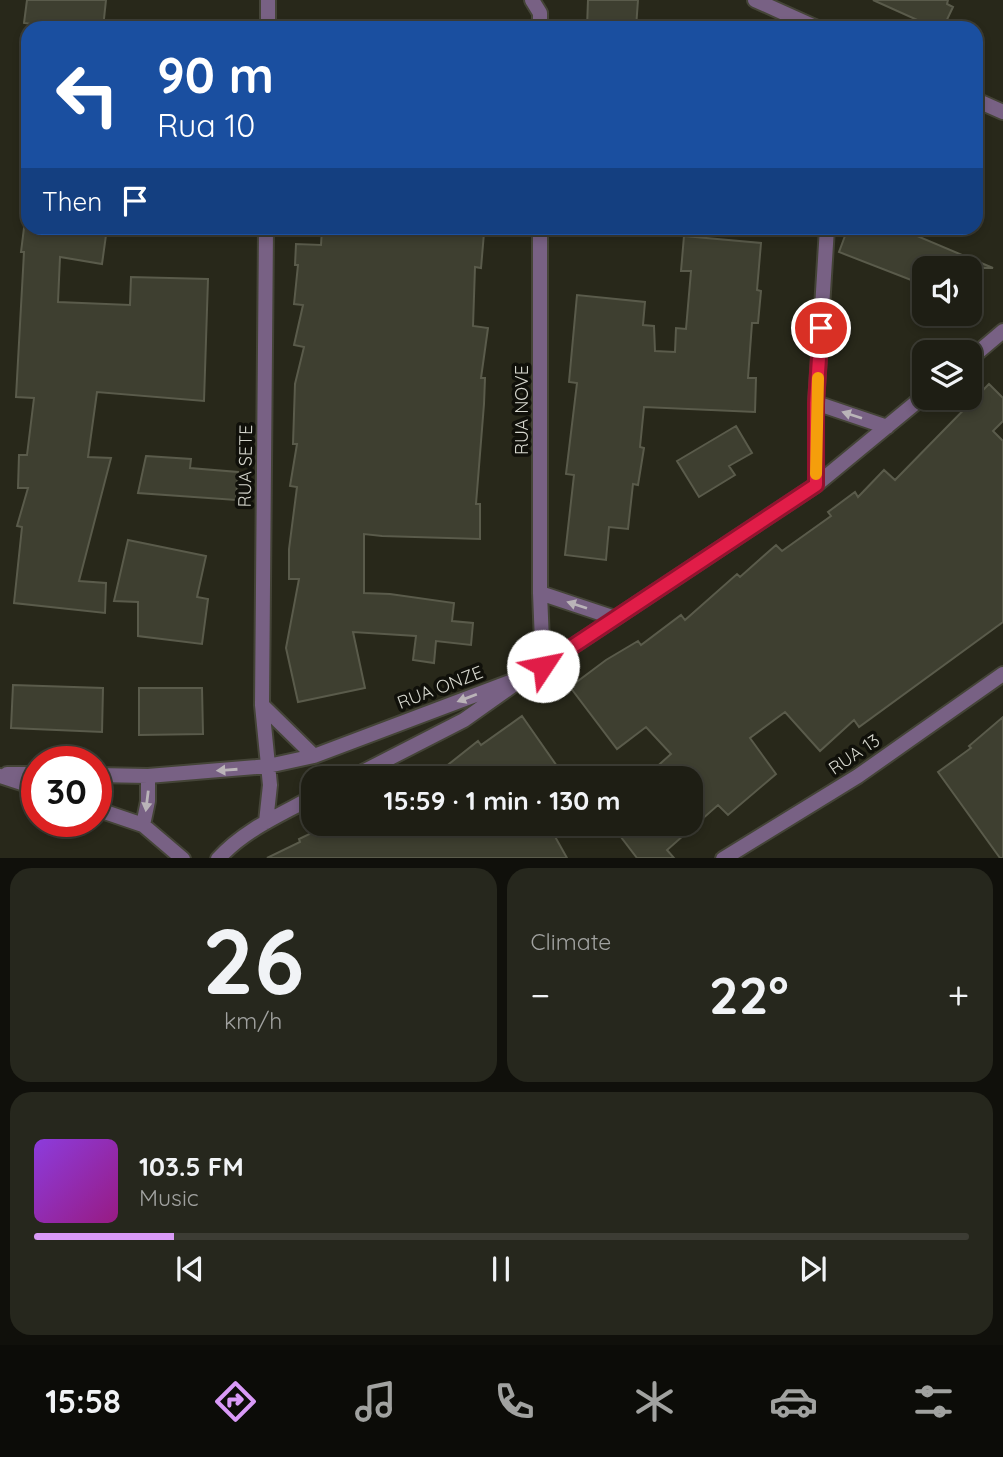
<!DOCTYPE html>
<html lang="en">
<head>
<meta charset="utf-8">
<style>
  body { margin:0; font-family:Quicksand,sans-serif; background:#26271d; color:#f1f3f6; height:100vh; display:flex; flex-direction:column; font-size:26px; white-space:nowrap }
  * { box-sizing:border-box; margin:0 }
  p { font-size:23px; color:#a1a2a0 }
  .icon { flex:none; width:38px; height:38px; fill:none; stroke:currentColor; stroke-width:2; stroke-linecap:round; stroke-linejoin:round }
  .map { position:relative; height:858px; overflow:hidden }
  .drawer { display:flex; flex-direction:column; gap:10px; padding:10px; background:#10100b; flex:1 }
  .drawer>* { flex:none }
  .guide { position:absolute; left:21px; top:21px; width:962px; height:214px; border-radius:21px; box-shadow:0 4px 10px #0003,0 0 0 2px #3c3c34; background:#1a4fa0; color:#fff; overflow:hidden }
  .buttons { position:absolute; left:912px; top:256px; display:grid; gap:14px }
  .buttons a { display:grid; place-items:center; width:70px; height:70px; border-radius:14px; background:#1e1e14; box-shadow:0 4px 10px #0003,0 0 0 2px #3c3c34; font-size:35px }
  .speed { position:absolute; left:21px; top:746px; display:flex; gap:14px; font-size:35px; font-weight:700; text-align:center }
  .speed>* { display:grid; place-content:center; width:91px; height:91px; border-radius:50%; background:#1e1e14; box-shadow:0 4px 10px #0003,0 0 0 2px #3c3c34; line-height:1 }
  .speed .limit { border:10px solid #d22; background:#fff; color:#111 }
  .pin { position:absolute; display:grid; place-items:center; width:60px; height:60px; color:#fff; margin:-30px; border:4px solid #fff; border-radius:50%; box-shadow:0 2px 7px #0007 }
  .me { position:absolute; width:77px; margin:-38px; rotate:56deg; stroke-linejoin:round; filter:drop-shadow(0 0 5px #0008) }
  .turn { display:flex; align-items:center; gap:24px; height:147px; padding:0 21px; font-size:32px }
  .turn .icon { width:91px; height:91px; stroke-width:2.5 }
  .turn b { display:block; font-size:49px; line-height:60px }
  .then { display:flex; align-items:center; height:66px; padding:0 21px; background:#0003; gap:14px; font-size:26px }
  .big { font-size:52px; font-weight:700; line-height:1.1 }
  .drawer .tile { flex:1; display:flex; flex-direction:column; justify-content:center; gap:10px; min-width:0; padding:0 24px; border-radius:21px; background:#26271d }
  .drawer .dial { align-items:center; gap:0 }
  .dial b { font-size:91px; line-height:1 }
  .song { display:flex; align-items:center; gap:21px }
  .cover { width:84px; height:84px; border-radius:10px; background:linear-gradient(135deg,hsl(270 70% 55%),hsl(310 70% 35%)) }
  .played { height:7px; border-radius:4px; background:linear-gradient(90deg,#d99af7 15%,#3c3c34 15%) }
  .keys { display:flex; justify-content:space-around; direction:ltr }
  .heat { display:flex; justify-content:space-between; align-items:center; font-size:38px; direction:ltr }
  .drawer .tiles { flex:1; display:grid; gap:10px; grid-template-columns:1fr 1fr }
  .tile:last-child { grid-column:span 2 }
  .trip { position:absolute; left:301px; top:766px; width:402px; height:70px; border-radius:21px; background:#1e1e14; box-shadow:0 4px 10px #0003,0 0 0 2px #3c3c34; font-weight:700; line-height:70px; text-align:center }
  .menu { display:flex; height:112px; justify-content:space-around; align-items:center; background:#0c0c08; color:#a1a2a0 }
  .menu .icon { width:49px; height:49px }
  .menu .current { color:#d99af7 }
  .menu b { font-size:32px; color:#f1f3f6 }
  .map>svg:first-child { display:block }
  .building { fill:#3e3f30; stroke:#5a5b4b; stroke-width:2 }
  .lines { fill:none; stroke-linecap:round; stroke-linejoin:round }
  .minor-casing { stroke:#444437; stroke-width:18 }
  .minor { stroke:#786184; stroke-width:14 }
  .oneway { fill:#bab4b8 }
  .route-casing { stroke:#92132f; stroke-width:18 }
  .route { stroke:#e11d48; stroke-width:12 }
  .slow { stroke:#f59e0b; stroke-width:12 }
  .labels { text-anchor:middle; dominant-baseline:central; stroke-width:7; stroke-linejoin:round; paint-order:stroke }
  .street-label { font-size:18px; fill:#d6d7ce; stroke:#10100a }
</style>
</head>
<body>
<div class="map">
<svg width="1003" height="859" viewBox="0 0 1003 859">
  <rect width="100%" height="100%" fill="#28281a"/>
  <path class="building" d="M27,0H106L103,28H61L24,23Z
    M588,0H638L636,28H587Z
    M873,0H948L947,4L953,7L943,28H935Z
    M24,228H107L102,264L60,257L58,302L130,305L131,277L208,279L204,401L97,392L88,457L111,458L79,581L106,583L105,613L14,603L22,527L17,526L28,488H18L19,455H27L34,398L16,397L24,252H21Z
    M406,228L484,233L481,268L475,267L473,326L488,328L481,378H485L484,404L476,504H480V539L382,536L364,534V593L390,594L454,603L452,621L473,623L471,645L436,641L434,663L413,660L416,636L353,632L365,688L298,702L286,648L299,579H289V549L297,487L290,486L297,444H293L295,384L304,347L294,345L303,305L294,304L298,265H295L296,244L321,245L322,229L405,232Z
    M848,228H904L918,233L917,236L993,268H924V285L839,252Z
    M684,236L761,243L757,290L761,291L758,323H752L748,378H756L755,412L644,407L640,447L644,448L638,485L633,484L628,529L609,527L606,560L565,555L574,475L566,474L577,383L569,382L577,295L645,302L643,325L654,326L655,351L675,352L676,328L686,329L691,271H681Z
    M989,384L1003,398V421L993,431L1003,441V622L859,727L854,720L820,751L785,712L750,738L776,774L728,815L718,805L667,850L674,858H637L611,824H691V779H643L671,754L646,727L617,749L570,687L606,660L638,641L641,645L681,615L685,620L737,574L740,577L776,545L782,551L831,516L828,512L855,492L858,497L884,470L895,480Z
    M736,426L752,453L729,466L735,475L699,497L677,461Z
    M146,456L191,459L190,468L238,472L236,500L138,493Z
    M128,540L206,556L197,597L208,599L202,644L138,636V602L114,601Z
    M13,685L103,688L102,732L11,728Z
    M139,688H202L203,734L139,735Z
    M522,716L566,779H430L478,741L481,745Z
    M1003,717V858H1000L938,772L971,748L969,746Z
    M330,824H548L567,858H267L300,842L299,839Z"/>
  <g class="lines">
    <g class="minor-casing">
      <path id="minor" d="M532,0L540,13V28
        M755,0L817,28
        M268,28V0
        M976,100L1003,112
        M540,228V593L543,666
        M970,359L1003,331
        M816,403L887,427
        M816,485V403L827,228
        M540,593L615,618
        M262,705L314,756
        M7,774H37
        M96,775L148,776L268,766L314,756L531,674L816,485L924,396
        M0,776L37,788
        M349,779L464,720L512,686
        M96,809L143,825L183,859
        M266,822L270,785L262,705L266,228
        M143,825L148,801V776
        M218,859C244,830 280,815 313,797
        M723,859L858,776L1003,674"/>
    </g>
    <use href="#minor" class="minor"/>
  </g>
  <defs><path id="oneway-solid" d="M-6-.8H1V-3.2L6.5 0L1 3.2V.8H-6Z" transform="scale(1.75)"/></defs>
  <g class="oneway">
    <use href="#oneway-solid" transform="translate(852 415) rotate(-162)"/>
    <use href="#oneway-solid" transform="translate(577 605) rotate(-162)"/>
    <use href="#oneway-solid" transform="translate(467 698) rotate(159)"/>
    <use href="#oneway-solid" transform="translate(227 770) rotate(176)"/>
    <use href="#oneway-solid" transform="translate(147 801) rotate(97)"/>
  </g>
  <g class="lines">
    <g class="route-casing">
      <path id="route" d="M543,666L816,485V403L821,328"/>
    </g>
    <use href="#route" class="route"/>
    <path class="slow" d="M816,474L818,378"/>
  </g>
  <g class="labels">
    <g class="street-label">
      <text transform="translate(521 410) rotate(-90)">RUA NOVE</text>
      <text transform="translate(245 466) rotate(-89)">RUA SETE</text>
      <text transform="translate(440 687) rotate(-21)">RUA ONZE</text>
      <text transform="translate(854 754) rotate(-34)">RUA 13</text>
    </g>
  </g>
</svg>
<div class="buttons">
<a><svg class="icon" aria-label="sound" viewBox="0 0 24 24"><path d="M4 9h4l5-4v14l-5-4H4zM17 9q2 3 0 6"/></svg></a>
<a><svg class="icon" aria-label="layers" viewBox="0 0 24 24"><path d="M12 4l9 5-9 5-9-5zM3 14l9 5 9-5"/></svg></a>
</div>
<div class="speed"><div class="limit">30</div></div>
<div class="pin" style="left:821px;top:328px;background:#d93025"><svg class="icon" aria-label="arrive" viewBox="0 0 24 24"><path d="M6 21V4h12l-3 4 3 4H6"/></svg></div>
<svg class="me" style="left:543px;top:666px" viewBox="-20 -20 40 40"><circle r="19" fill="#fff"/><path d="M0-13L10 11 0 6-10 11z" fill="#e11d48"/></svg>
<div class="trip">15:59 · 1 min · 130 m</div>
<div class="guide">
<div class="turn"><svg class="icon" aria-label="left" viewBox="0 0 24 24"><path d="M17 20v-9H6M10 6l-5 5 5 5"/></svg><div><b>90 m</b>Rua 10</div></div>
<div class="then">Then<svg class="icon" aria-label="arrive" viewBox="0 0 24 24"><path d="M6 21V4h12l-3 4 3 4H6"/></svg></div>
</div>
</div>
<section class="drawer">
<div class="tiles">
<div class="tile dial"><b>26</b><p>km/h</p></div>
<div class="tile"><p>Climate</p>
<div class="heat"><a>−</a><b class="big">22°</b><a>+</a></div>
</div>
<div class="tile">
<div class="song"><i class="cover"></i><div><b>103.5 FM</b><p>Music</p></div></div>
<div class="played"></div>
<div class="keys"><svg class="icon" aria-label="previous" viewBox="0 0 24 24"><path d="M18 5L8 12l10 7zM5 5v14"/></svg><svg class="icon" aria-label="pause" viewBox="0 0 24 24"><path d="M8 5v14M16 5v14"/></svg><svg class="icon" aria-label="next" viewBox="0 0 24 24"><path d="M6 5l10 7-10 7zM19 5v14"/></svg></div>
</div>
</div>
</section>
<nav class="menu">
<b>15:58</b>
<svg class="icon current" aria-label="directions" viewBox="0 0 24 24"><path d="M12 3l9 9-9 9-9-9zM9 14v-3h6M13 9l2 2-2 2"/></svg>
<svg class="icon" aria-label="music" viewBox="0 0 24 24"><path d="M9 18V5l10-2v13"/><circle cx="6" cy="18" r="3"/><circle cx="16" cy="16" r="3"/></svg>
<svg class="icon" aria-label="phone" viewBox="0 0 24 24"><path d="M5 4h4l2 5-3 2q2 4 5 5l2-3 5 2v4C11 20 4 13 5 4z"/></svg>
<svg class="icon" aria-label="climate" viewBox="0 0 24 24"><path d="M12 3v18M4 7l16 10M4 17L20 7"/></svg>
<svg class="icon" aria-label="car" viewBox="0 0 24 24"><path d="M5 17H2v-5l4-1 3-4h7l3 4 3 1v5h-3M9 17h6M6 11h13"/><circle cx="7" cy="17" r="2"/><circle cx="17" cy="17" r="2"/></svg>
<svg class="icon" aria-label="filters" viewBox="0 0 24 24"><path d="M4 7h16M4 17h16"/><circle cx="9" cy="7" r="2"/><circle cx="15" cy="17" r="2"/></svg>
</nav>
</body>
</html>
